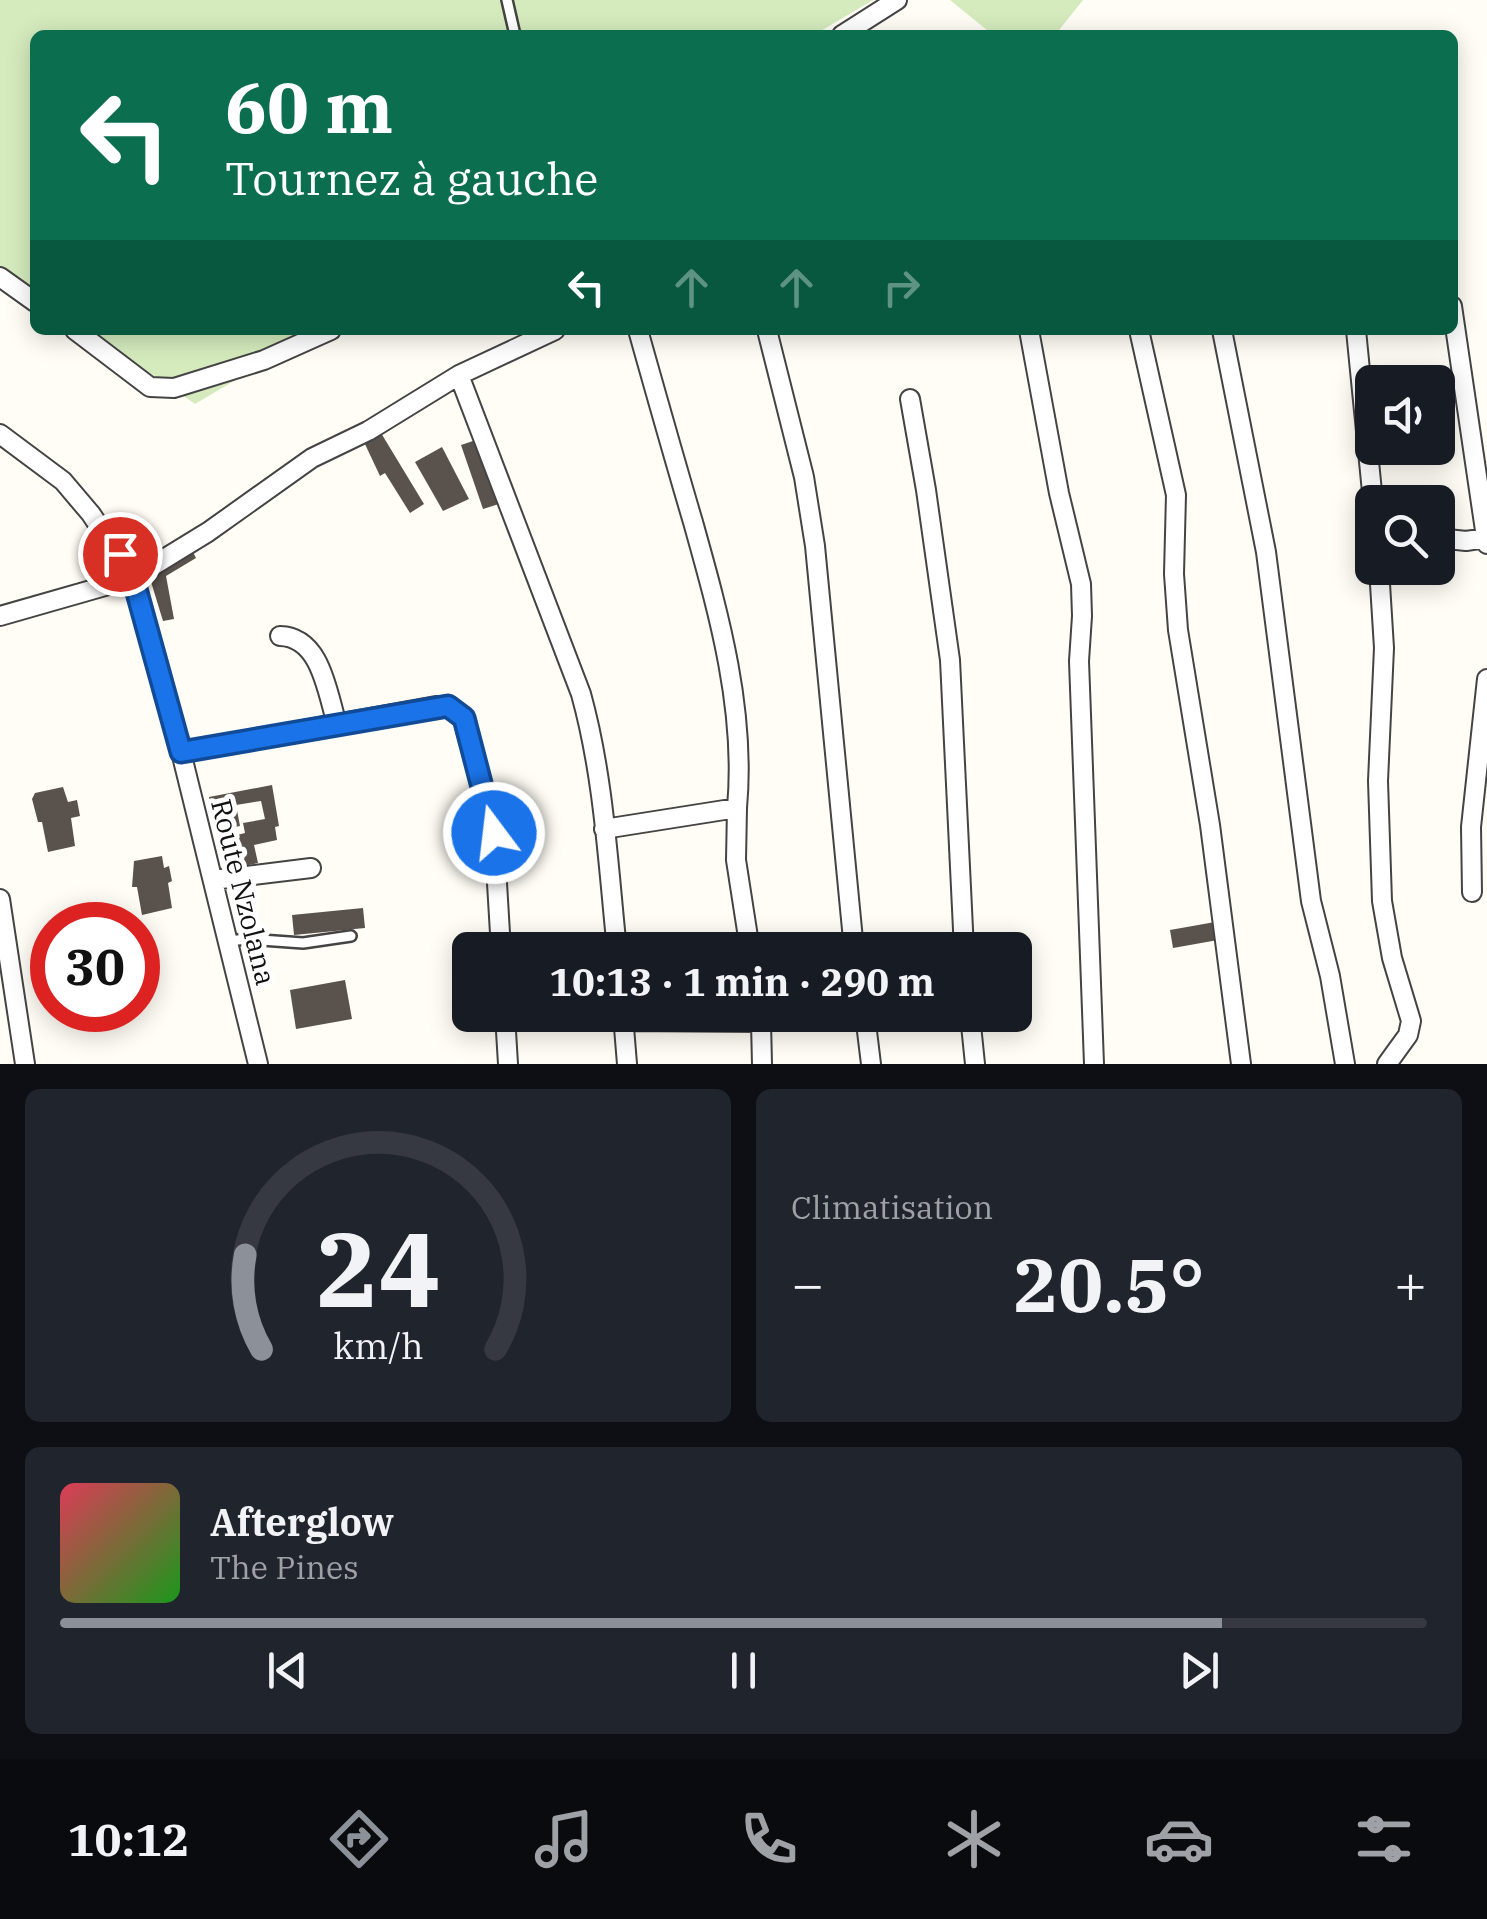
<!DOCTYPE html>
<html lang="fr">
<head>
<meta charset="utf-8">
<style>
  body { margin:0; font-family:"IBM Plex Serif",serif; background:#20242c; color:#f1f3f6; height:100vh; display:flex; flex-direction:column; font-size:38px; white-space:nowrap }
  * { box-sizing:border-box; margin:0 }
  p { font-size:32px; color:#9ea1a6 }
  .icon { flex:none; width:55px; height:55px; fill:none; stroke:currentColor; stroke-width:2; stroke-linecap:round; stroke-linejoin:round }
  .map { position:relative; height:1064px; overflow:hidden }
  .drawer { display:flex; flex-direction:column; gap:25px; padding:25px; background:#0d0f14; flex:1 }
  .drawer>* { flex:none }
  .banner { position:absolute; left:30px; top:30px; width:1428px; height:305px; border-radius:15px; box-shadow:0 5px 25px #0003; background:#0b6e4f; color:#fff; overflow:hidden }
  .buttons { position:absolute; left:1355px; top:365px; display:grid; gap:20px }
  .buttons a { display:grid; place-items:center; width:100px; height:100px; border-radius:15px; background:#171b24; box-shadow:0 5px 25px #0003; font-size:50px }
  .speed { position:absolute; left:30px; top:902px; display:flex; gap:20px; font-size:50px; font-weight:700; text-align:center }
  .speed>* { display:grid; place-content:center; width:130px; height:130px; border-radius:50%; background:#171b24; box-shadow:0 5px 25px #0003; line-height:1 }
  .speed .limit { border:15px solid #d22; background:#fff; color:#111 }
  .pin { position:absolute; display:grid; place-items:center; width:85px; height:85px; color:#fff; margin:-42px; border:5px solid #fff; border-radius:50%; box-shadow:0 2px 10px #0007 }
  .me { position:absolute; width:110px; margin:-55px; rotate:345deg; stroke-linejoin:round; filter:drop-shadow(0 0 8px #0008) }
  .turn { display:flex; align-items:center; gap:35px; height:210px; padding:0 30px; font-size:45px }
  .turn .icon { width:130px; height:130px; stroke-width:2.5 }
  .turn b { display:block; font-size:70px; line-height:85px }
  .lanes { display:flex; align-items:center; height:95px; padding:0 30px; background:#0003; justify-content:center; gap:50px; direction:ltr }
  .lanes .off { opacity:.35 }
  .big { font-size:75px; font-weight:700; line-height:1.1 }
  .drawer .tile { flex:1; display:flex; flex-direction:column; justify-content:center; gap:15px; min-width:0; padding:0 35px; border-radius:15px; background:#20242c }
  .drawer .dial { align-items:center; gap:0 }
  .dial svg { height:260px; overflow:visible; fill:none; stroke:#363941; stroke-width:7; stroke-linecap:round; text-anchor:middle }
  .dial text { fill:#f1f3f6; stroke:none }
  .song { display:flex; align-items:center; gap:30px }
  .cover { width:120px; height:120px; border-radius:15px; background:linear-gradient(135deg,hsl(350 70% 55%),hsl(120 70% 35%)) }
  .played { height:10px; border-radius:5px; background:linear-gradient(90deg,#8c9099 85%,#363941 85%) }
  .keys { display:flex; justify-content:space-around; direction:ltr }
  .heat { display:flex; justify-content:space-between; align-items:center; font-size:55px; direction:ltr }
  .drawer .tiles { flex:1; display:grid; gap:25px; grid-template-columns:1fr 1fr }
  .tile:last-child { grid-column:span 2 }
  .trip { position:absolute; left:452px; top:932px; width:580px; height:100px; border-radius:15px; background:#171b24; box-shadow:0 5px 25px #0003; font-weight:700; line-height:100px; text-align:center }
  .dock { display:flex; height:160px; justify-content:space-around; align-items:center; background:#090b0e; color:#9ea1a6 }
  .dock .icon { width:70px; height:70px }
  .dock .selected { color:#8c9099 }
  .dock b { font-size:45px; color:#f1f3f6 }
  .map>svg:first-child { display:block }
  .green { fill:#d5ebbd }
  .building { fill:#5a524d }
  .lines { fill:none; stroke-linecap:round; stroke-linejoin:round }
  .service-casing { stroke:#444; stroke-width:14 }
  .minor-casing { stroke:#444; stroke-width:22 }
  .service { stroke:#fff; stroke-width:9 }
  .minor { stroke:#fff; stroke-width:18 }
  .route-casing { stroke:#114b97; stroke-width:25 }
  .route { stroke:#1a73e8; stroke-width:18 }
  .labels { text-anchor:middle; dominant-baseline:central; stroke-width:10; stroke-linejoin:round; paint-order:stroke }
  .street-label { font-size:28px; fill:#111; stroke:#fff }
</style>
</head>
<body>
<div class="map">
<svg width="1487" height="1064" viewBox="0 0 1487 1064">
  <rect width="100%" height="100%" fill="#fffdf5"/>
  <path class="green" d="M0,0H873L814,35H35V294L0,269Z
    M950,0H1083L1055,35H993Z
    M88,330H320L195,404Z"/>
  <path class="building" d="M381,433L424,504L410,513L385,473L380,476L364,442Z
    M479,439L502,503L483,509L461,445Z
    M442,447L469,499L443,511L415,462Z
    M191,548L196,558L166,576L174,619L163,621L148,572Z
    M272,785L279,826L275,827L277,840L254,845L258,863L239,867L233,836L245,833L243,823L265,819L261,801L236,805L240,826L215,831L209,797Z
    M63,787L68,802L77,800L80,816L71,818L75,846L48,852L42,822H38L32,799L35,793Z
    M162,856L164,868L169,866L172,881L168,883L172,908L142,915L137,887H132L134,861Z
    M363,908L365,928L294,935L292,915Z
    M1215,922L1218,940L1173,948L1170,930Z
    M345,980L352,1019L296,1029L290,990Z"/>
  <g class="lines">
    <g class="service-casing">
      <path id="service" d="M507,0L515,35
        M228,941L247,939L303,943L351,936"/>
    </g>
    <g class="minor-casing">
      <path id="minor" d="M842,35L897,0
        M0,277L35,302
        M1452,306L1487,544
        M75,330L150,387L174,388L264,360L331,330
        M767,330L804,477L815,546L854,950
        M1029,330L1059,493L1081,584L1082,616L1079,661L1094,1064
        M1139,330L1176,495L1174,574L1178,630L1210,825L1241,1064
        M1222,330L1266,552L1311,901L1330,976L1345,1064
        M1356,330L1373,502
        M459,375L581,694C604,777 608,864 617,950
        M910,399L926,490L950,660L964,950
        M0,434L63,481L91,514L133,578L181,752L258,1064
        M1438,538L1466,541L1487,538
        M1379,568L1384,648L1378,781L1382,901L1392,958L1411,1021L1408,1035L1387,1064
        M0,616L133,578L208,532L312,458L368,431L459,375L555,330
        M280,636C321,637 327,692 337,724
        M181,752L436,706H448L464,718L494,833L501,950
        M737,808L736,860L750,950
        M604,829L737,808C746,710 719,615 693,522C674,458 656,394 638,330
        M213,880L311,868
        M1472,892L1471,827L1487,679
        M0,899L25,1064
        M505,1015L508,1064
        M623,1015L627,1064
        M865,1015L871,1064
        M970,1015L975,1064
        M624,1021L761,1022L762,1064"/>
    </g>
    <use href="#service" class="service"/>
    <use href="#minor" class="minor"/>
  </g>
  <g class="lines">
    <g class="route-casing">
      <path id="route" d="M120,554L133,578L181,752L448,706L464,718L494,833"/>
    </g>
    <use href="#route" class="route"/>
  </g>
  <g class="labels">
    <g class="street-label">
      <text transform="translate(244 892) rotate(76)">Route Nzolana</text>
    </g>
  </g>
</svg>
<div class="buttons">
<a><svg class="icon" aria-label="sound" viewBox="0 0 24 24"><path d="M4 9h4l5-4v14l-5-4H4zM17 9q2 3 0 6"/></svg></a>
<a><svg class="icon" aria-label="search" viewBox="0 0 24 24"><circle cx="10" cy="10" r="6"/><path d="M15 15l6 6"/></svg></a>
</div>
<div class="speed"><div class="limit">30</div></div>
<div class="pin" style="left:120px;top:554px;background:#d93025"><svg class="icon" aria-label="arrive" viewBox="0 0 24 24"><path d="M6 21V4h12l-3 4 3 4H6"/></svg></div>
<svg class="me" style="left:494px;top:833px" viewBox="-20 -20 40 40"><circle r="17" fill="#1a73e8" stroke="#fff" stroke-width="3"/><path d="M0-11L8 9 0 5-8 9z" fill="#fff"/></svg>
<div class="trip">10:13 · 1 min · 290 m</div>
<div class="banner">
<div class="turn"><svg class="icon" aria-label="left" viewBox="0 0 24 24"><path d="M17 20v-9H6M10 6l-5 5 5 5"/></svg><div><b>60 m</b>Tournez à gauche</div></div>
<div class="lanes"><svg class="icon" aria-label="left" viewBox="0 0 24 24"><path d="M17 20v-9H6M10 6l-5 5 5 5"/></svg><svg class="icon off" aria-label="ahead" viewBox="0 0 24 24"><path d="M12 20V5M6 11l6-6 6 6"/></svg><svg class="icon off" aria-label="ahead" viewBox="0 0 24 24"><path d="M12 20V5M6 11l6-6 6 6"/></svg><svg class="icon off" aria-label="right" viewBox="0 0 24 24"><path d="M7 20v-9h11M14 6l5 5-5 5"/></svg></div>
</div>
</div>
<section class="drawer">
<div class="tiles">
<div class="tile dial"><svg viewBox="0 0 100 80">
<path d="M14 69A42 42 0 1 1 86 69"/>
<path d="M14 69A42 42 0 0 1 9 40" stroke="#8c9099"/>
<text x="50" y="56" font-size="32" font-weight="700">24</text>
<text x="50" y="72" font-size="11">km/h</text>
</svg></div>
<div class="tile"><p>Climatisation</p>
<div class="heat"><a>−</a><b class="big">20.5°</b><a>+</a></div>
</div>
<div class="tile">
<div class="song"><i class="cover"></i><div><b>Afterglow</b><p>The Pines</p></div></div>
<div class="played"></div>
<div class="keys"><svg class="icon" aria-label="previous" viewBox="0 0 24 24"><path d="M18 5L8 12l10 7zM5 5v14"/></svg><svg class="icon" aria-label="pause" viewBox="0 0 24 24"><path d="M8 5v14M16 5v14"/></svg><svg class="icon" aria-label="next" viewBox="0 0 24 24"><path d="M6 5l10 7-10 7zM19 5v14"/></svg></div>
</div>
</div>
</section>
<nav class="dock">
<b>10:12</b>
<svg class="icon selected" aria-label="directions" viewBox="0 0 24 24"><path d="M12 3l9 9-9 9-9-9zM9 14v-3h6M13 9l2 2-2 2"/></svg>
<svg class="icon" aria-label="music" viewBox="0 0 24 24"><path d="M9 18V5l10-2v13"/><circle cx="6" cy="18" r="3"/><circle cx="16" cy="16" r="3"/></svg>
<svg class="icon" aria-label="phone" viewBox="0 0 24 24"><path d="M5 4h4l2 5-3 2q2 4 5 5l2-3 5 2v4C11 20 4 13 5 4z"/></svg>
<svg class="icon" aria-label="climate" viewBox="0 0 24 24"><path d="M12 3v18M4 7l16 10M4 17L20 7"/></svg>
<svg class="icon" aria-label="car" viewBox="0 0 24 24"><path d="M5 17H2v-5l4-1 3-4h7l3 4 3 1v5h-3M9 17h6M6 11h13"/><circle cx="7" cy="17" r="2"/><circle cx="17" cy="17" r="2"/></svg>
<svg class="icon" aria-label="filters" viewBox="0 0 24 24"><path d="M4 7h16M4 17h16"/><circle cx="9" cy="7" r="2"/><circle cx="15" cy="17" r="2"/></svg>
</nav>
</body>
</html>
